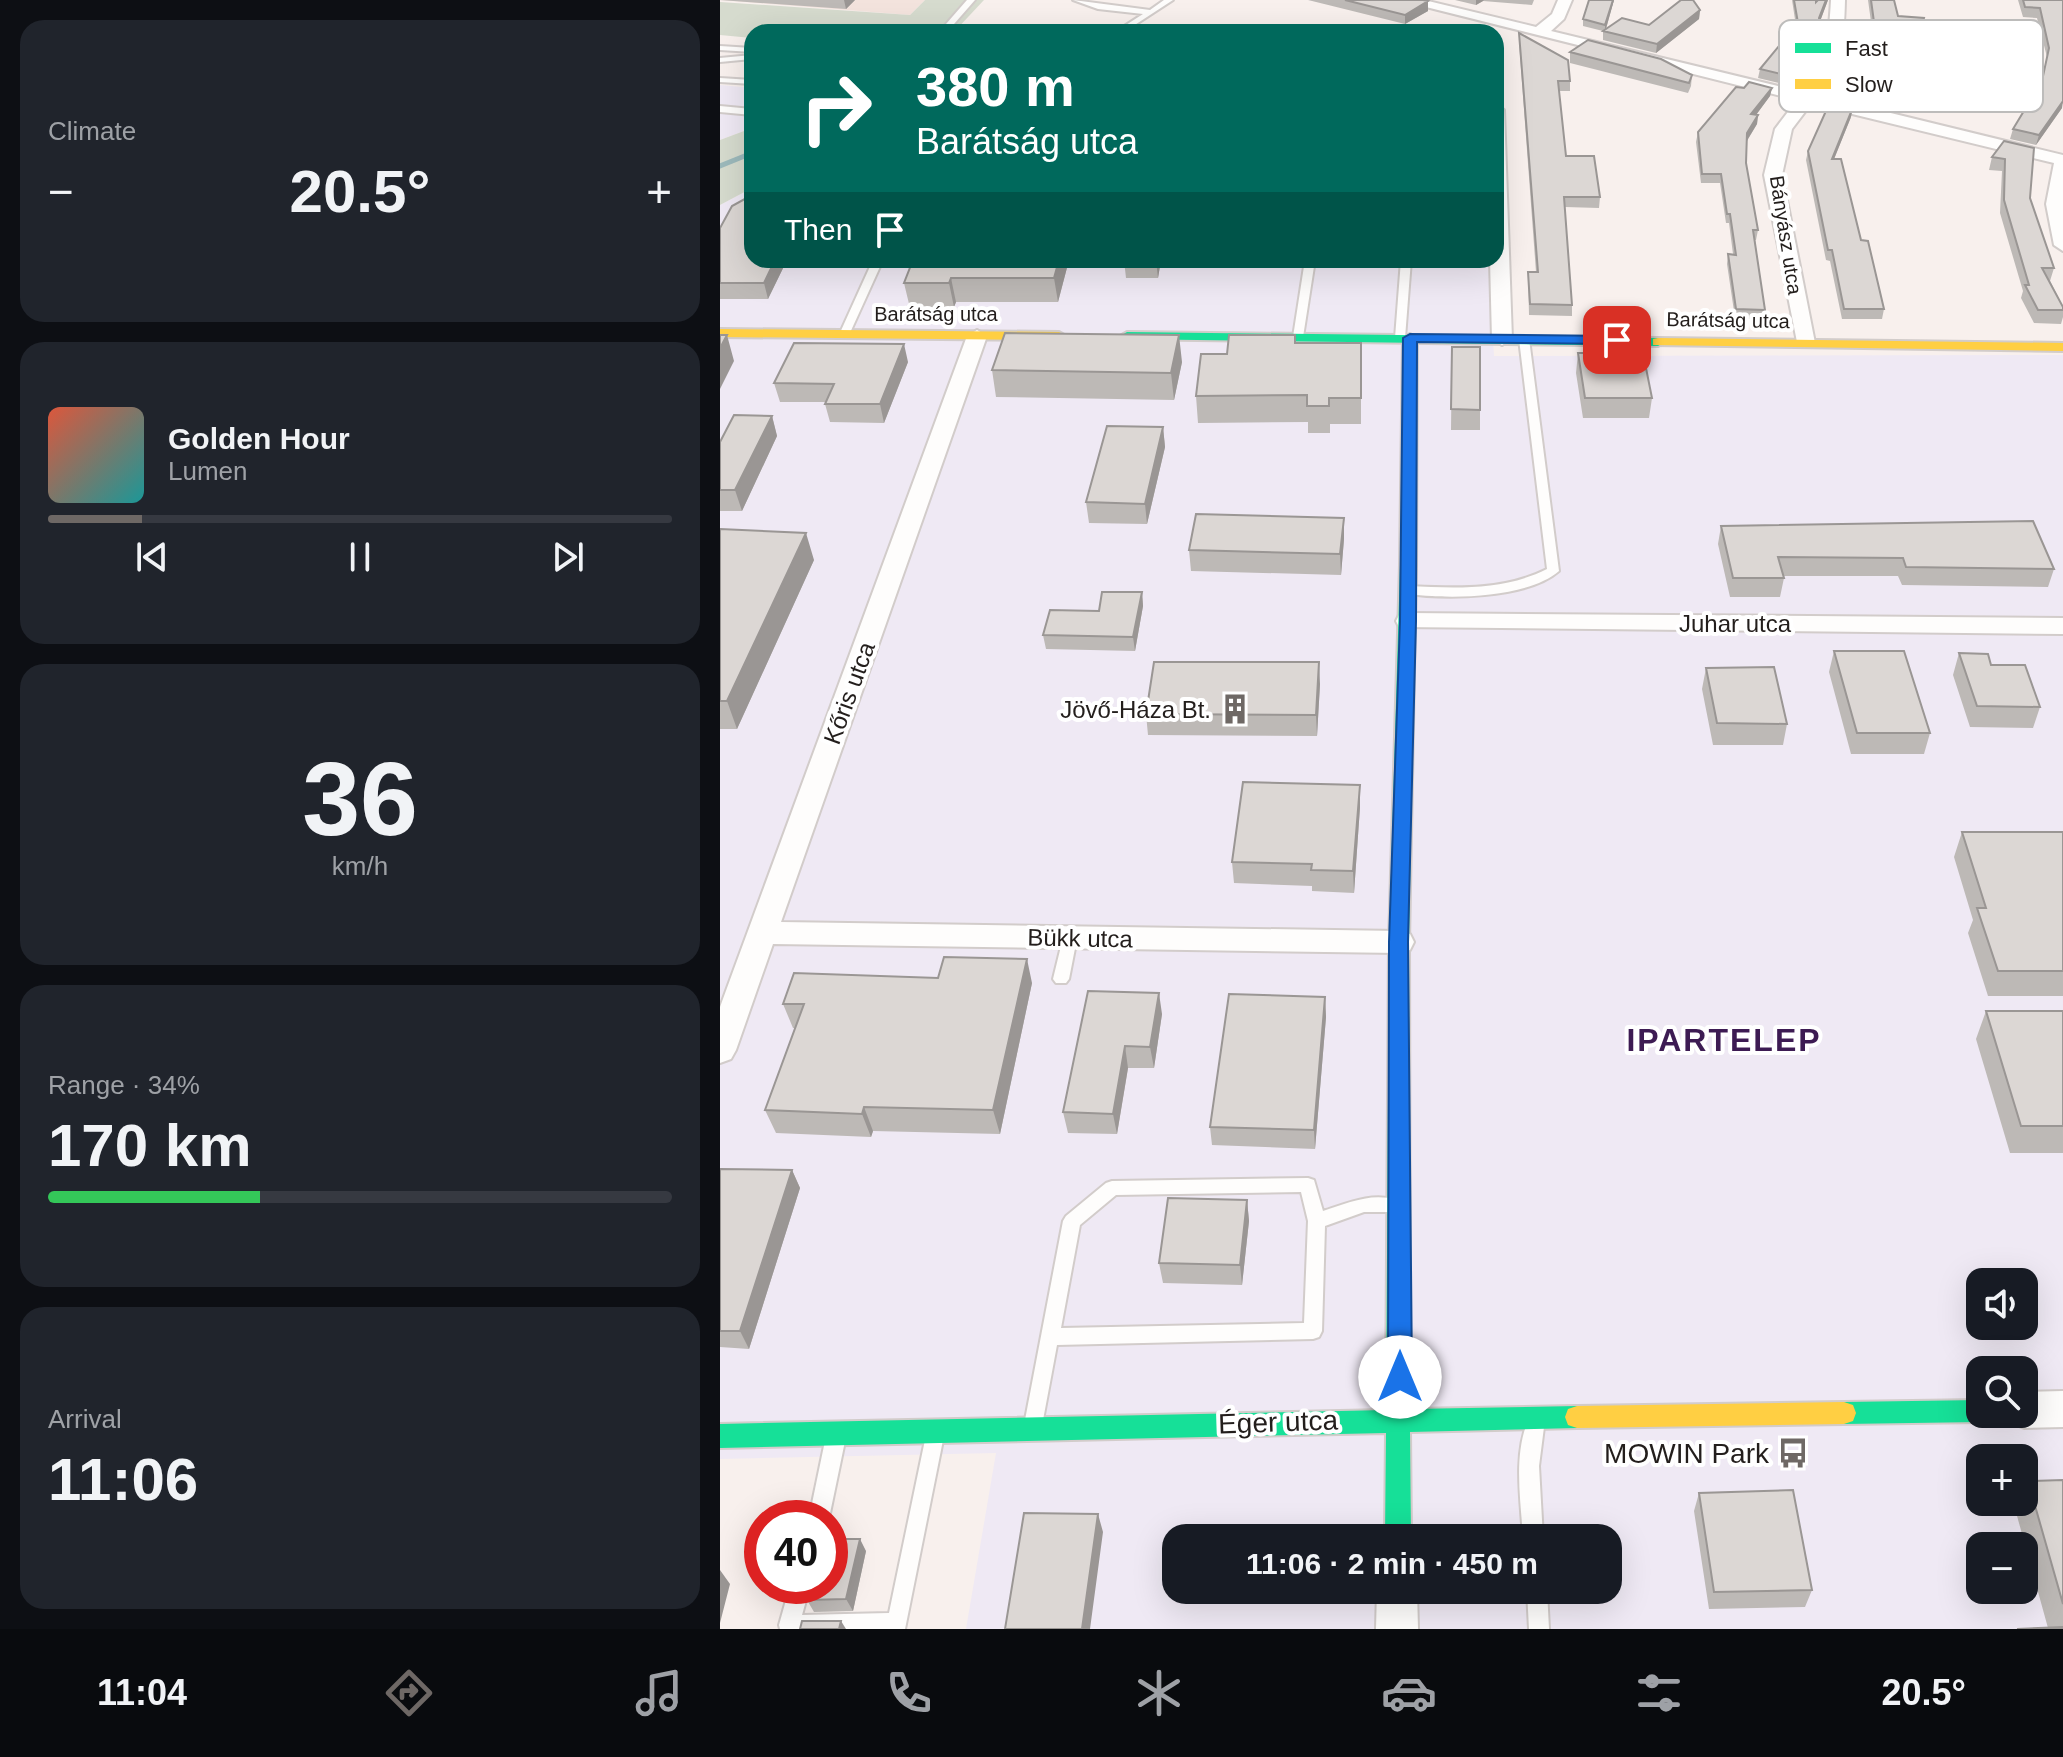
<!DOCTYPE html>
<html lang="en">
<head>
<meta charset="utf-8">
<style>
  body { margin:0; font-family:Arial,sans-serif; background:#20242c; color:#f1f3f6; height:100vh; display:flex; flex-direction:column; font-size:30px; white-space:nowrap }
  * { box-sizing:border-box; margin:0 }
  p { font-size:26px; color:#9ea1a6 }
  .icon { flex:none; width:44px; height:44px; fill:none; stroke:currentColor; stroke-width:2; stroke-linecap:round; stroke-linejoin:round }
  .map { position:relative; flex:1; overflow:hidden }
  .sheet { display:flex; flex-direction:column; gap:20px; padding:20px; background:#0d0f14; width:720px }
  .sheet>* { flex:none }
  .guide { position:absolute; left:24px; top:24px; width:760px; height:244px; border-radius:24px; box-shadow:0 8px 32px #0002; background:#00695c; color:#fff; overflow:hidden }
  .controls { position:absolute; left:1246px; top:1268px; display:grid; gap:16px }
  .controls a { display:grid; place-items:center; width:72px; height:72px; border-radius:16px; background:#171b24; box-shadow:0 8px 32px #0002; font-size:40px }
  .speed { position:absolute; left:24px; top:1500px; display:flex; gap:16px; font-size:40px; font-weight:700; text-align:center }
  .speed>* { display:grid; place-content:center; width:104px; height:104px; border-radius:50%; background:#171b24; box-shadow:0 8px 32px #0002; line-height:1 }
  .speed .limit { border:12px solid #d22; background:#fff; color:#111 }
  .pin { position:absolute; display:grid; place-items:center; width:68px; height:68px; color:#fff; margin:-34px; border-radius:16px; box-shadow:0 4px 12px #0006 }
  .me { position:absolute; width:88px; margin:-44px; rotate:0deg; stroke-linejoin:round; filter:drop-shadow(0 0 6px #0008) }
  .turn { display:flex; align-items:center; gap:28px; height:168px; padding:0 40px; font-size:36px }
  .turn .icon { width:104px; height:104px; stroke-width:2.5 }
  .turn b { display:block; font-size:56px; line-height:68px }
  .then { display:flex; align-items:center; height:76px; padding:0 40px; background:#0003; gap:16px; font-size:30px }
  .big { font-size:60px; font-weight:800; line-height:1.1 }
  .sheet .card { flex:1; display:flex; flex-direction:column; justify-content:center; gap:12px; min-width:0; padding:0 28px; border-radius:24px; background:#20242c }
  .sheet .dial { align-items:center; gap:0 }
  .dial b { font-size:104px; line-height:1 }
  .song { display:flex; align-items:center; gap:24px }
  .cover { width:96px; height:96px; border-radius:12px; background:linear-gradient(135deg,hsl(10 70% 55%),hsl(180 70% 35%)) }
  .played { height:8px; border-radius:4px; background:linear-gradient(90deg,#6e6865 15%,#363941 15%) }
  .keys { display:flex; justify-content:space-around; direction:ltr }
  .heat { display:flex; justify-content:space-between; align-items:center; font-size:44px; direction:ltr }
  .charge { height:12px; border-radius:6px; background:linear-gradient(90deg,#34c759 34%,#363941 0) }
  .trip { position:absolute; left:442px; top:1524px; width:460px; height:80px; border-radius:24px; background:#171b24; box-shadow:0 8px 32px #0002; font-weight:800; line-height:80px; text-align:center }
  .menu { display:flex; height:128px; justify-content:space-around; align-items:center; background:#090b0e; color:#9ea1a6 }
  .menu .icon { width:56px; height:56px }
  .menu .selected { color:#6e6865 }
  .menu b { font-size:36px; color:#f1f3f6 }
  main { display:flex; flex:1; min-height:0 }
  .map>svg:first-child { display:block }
  .built { fill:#f3e3dd }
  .industrial { fill:#efe9f4; fill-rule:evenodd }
  .green { fill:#d6dbce }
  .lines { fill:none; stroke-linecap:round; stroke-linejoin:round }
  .stream { stroke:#9cb9bb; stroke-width:5 }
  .lane-casing { stroke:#d2ccca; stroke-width:4 }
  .street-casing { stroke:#d2ccca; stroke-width:4 }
  .fast-casing { stroke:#d2ccca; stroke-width:4 }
  .slow-casing { stroke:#d2ccca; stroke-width:4 }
  .lane { fill:#fefdfc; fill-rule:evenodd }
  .street { fill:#fefdfc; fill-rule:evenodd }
  .fast { fill:#16e098; fill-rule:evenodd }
  .slow { fill:#ffcf43; fill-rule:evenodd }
  .wall { fill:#bdb9b6 }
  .shaded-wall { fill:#9a9694 }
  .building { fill:#dcd7d4; stroke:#9a9694; stroke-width:2 }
  .route { fill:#1a73e8; stroke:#114b97; stroke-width:2 }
  .labels { text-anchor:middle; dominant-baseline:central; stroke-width:8; stroke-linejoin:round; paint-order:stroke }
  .far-street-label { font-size:20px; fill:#231e1c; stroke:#fff }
  .street-label { font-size:24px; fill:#231e1c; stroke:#fff }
  .poi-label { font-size:24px; fill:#231e1c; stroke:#fff; text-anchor:end }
  .near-street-label { font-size:28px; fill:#231e1c; stroke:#fff }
  .near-poi-label { font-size:28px; fill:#231e1c; stroke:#fff; text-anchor:end }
  .district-label { font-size:32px; font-weight:bold; letter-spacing:2px; fill:#3d1b53; stroke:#fff }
  .key { fill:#fff; stroke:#bdbcbb; stroke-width:2 }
  .key-label { font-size:22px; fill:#231e1c }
</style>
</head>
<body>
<main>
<section class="sheet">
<div class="card"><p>Climate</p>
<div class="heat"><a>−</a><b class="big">20.5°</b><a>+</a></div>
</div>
<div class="card">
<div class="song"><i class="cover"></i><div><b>Golden Hour</b><p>Lumen</p></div></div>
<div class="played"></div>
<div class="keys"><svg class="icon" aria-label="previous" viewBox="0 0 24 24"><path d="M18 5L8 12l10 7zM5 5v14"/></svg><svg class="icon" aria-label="pause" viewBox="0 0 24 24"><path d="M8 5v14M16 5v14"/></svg><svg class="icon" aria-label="next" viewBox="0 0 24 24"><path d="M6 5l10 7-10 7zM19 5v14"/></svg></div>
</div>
<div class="card dial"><b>36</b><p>km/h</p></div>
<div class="card"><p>Range · 34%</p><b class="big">170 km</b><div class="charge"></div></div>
<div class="card"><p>Arrival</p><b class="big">11:06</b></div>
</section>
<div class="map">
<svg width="1343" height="1629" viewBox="0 0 1343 1629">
  <rect width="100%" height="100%" fill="#f8f0ed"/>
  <path class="built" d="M0,0H205L190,15Z"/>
  <path class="industrial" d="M0,85L32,88V128L0,140Z
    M32,188V260H768L774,356L1343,355V1629H246L276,1453L0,1459V205ZM1260,1282H1304V1326H1260ZM1260,1370H1304V1414H1260ZM1260,1458H1304V1502H1260ZM456,1538H888V1590H456ZM1260,1546H1304V1590H1260Z"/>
  <path class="green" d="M205,0H264L234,32H32V38L0,35V2L190,15Z
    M32,128V188L0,205V140Z"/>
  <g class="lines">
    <path class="stream" d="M0,166L32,153"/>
    <g class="lane-casing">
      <path id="lane" d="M247,0H255L227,32H219Z
        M353,0L430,10L444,0H453L404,32H395L423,14L378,9Z
        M0,46L32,48V52L0,50Z
        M32,55V59L0,62V58Z
        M0,78L32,80V84L0,82Z
        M0,106L32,109V115L0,112Z
        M153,260H163L129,335L120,337L119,335Z
        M585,260H595L583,337L578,340L573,337Z
        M681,260H691L685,338L680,341L675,338Z
        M804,336L809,339L839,571C807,599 724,600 684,593L682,590L688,586C736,588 783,591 827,569L799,339Z
        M350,932L355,934L357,938L349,979L346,983H336L333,979L343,938L345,934Z
        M588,1178L594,1180L603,1211C626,1204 651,1192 676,1200L679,1205L676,1210L670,1212H644L605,1226L602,1331L599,1337L593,1339L337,1345L323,1420L321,1426L314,1429L307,1426L305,1420L343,1221L346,1216L386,1183L392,1181ZM581,1192L588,1221L584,1323L341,1328L360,1225L396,1195Z
        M815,1418L822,1421L824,1427L819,1466L823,1538H803C801,1501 793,1456 808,1421Z
        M214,1431L221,1434L223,1440L185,1629H60L59,1625L70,1586H90L82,1615L169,1613L205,1440L207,1434Z
        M115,1432L122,1435L125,1441L109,1518H89L105,1441L108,1435Z
        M807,1590H827L829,1629H809Z"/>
    </g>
    <g class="street-casing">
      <path id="street" d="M678,0H704L816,27L832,14L838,0H852L844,19L831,31L1083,92C1106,62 1109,37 1111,0H1125C1124,41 1122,61 1097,95L1343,155V251L1334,245L1326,204L1334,163L1091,104L1072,129L1062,175L1095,343L1092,347H1078L1044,175L1055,129L1077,100Z
        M776,105L784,110L792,339L782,345L772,339L770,260H776Z
        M257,330L267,336L61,922L679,931L690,934L694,942L690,950L679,953L53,944L16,1050L11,1059L0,1063V1007L247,336Z
        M688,613L1343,618V634L679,627L676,621L679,615Z
        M1343,1391V1427L1304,1428L1291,1423L1287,1414H1304V1392Z
        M657,1590H697L698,1629H656Z"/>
    </g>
    <g class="fast-casing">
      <path id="fast" d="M407,332L938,338L945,342L938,346L402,339L400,336Z
        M688,560L696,565L689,942L690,1409L857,1406L866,1409L869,1417L866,1425L857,1428L690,1432L691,1538H665L666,1433L0,1448V1424L666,1410L669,942L680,565Z
        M1260,1400V1414H1271L1269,1419L1260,1422L1124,1424L1115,1421L1112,1413L1115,1405L1124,1402Z"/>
    </g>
    <g class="slow-casing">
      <path id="slow" d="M0,329L339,332L346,336L339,340L0,337Z
        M690,334L697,338L696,565L688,570L680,565L683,338Z
        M938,338L1343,343V351L933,345V339Z
        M1124,1402L1133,1405L1136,1413L1133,1421L1124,1424L857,1428L848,1425L845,1417L848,1409L857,1406Z"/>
    </g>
    <use href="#lane" class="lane"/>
    <use href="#street" class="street"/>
    <use href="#fast" class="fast"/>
    <use href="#slow" class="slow"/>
  </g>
  <path class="wall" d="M0,0H135L126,9Z
    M588,0H703L708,11L685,24Z
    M735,0H814L812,5L763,1L756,5Z
    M894,0L886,29L929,25L980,10L979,19L936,53L883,40V31L863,26V19Z
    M1072,0H1096V2L1098,0H1108L1100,21L1101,29L1099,37H1094L1085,60L1067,85L1038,78L1040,69L1076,26Z
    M1148,0H1174L1178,16L1202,27L1183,93L1152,87L1141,103L1119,97L1120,88L1144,58L1152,29Z
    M1298,0H1343L1342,108L1316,145L1290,139L1293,129L1321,82L1327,57L1317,18L1303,17Z
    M799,33L850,81V91H839L846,156L880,197L879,208L845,207L852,305V316L809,315L808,272H816L799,42Z
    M850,52L972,75L971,86L968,93L850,63Z
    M1024,88H1052L1050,96L1036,115H1038L1037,124L1027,141L1026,163L1038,230L1036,240H1035L1045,310L1043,320L1015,318L1007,264L1008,254H1013L1009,223H1006L1000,183H981L976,142L978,132Z
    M1131,117L1114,159L1164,309L1162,319H1122L1110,261L1106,260L1086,160L1088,151Z
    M1284,141L1310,198L1334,268L1330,281L1343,307V317L1341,324L1314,323L1301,298L1303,291L1280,213L1282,171L1269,170L1272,157Z
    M0,228L32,260H67L48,299H0Z
    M349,260L338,302H236L234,307L190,308L184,283Z
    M404,260H441L438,278H406Z
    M575,335V343H641V424H610V433H588V422L478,423L476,396L507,354Z
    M732,347L760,410V430H731Z
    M858,353L932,398L929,418H863L856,373Z
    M188,362L164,423L110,422L105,404L106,402H60L54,383Z
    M462,362L454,400L276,397L272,370Z
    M52,416L57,436L22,511H0V442Z
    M443,427L445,447L427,524L369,523L366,502Z
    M624,518V539L621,575L471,571L469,550Z
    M1001,526L1334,569L1328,587L1182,585L1178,576H1063L1064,578L1060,597H1010L998,544Z
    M0,529L94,560L17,729H0Z
    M422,592L423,606L415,651L326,649L323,635Z
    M1114,651L1210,733L1204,754H1131L1109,672Z
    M1239,653L1271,665L1320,707L1313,728L1250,727L1233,675Z
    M986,668L1067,724L1063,745H993L982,689Z
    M600,684L597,736L428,735L426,714Z
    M640,807L634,893L592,891V886L514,883L512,862Z
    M1242,832H1343V996H1268L1248,933L1253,920L1234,857Z
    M312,983L280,1134L153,1131L151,1137L56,1133L45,1110L76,1028H73L63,1004Z
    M368,991L442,1014L434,1068H408L397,1134L348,1133L343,1112Z
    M605,997L606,1017L595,1149L492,1145L490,1127Z
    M1266,1011H1343V1153H1290L1256,1039Z
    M0,1169L72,1170L80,1188L29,1349L0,1347Z
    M527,1200L529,1221L522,1285L443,1283L439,1263Z
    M1343,1480V1629L1328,1628L1294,1505L1295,1502H1304V1487L1308,1481Z
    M979,1493L1092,1590L1085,1607L989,1609L974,1511Z
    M146,1551L133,1611L94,1612L87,1600Z"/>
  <path class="shaded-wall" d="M124,0H135L126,9Z
    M756,0H764L763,1L756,5Z
    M893,0H894L885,32V25Z
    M1106,0H1108L1098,27L1099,18Z
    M708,1V11L685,24V15Z
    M980,10L979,19L936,53L937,44Z
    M1095,28L1094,37L1085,60L1067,85L1069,76Z
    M1154,78L1152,87L1141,103L1143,93Z
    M1052,88L1050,96L1030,123L1031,114Z
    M1343,101L1342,108L1316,145L1319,135Z
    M1133,107L1131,117L1110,169L1112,159Z
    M1038,115L1037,124L1026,142L1027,133Z
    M55,260H67L48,299L44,283Z
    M339,260H349L338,302L334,278Z
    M436,260H441L438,278Z
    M231,278L236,302L234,307L229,283Z
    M7,335L14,361L0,389V348Z
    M459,335L462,362L454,400L451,373Z
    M184,344L188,362L164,423L160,404Z
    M52,416L57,436L22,511L15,490Z
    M443,427L445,447L427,524L425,504Z
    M624,518V539L621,575L620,554Z
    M86,533L94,560L17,729L7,701Z
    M422,592L423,606L415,651L413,637Z
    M599,662L600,684L597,736L596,715Z
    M640,785V807L634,893L633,871Z
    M307,959L312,983L280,1134L273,1110Z
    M439,993L442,1014L434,1068L430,1047Z
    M605,997L606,1017L595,1149L594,1130Z
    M405,1046L408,1068L397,1134L393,1114Z
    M144,1107L153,1131L151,1137L142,1114Z
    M72,1170L80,1188L29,1349L20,1331Z
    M527,1200L529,1221L522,1285L520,1265Z
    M378,1514L383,1532L370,1629H362Z
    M140,1539L146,1551L133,1611L126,1599Z
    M0,1570L10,1584L0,1623Z
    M121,1621L126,1629H119Z"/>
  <path class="building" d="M625,0H703L708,1L685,15Z
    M869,0H893L885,25L863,19Z
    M961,0H973L980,10L937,44L883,31L902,18L929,25Z
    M1074,0H1096V2L1098,0H1106L1099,18L1101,29L1095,28L1087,51L1069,76L1040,69L1078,23Z
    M1151,0H1174L1178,16L1204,18L1185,84L1154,78L1143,93L1120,88L1144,58L1154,22Z
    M1303,0H1343V101L1319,135L1293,129L1322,81L1329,48L1320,8L1305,7Z
    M799,33L848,60L850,81H838L846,156H874L880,197H844L852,305L810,304L808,272H818Z
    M868,40L941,59L972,75L969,83L850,52Z
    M1029,82L1052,88L1031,114L1038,115L1027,133L1026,163L1038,230H1033L1045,310L1016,309L1008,254L1016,255L1010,214H1007L1001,174H982L978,132L1016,87L1024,88Z
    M1110,102L1133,107L1112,159H1121L1141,240L1148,241L1164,309H1124L1112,250H1108L1088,151Z
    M1284,141L1314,148L1310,198L1334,268H1322L1343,307V310H1318L1305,285H1309L1284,200L1285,159L1272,157Z
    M32,195V260H55L44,283H0V228L12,206Z
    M193,260H339L334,278H231L229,283H184Z
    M285,333L459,335L451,373L272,370Z
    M0,335H7L0,348Z
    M509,335H575V343H641V398H609V406H587V395L476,396L481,354H507Z
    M74,343L184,344L160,404H105L114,384L54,383Z
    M732,347H760V410L731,409Z
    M858,353H923L932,398H865Z
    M14,415L52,416L15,490H0V442Z
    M387,426L443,427L425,504L366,502Z
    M476,514L624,518L620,554L469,550Z
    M1313,521L1334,569L1186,567L1183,558L1058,557L1064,578H1013L1001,526Z
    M0,529L86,533L7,701H0Z
    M382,592H422L413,637L323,635L330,610L379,611Z
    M1114,651H1184L1210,733H1137Z
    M1239,653L1268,654L1271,665H1305L1320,707L1257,706Z
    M434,662H599L596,715L426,714Z
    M1054,667L1067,724L997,723L986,668Z
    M523,782L640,785L633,871L591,870L592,864L512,862Z
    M1242,832H1343V971H1278L1257,908H1266Z
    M224,957L307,959L273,1110L144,1107L142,1114L45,1110L84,1004H63L74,973L218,978Z
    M368,991L439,993L430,1047L405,1046L393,1114L343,1112Z
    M509,994L605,997L594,1130L490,1127Z
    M1266,1011H1343V1126H1301Z
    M0,1169L72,1170L20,1331H0Z
    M448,1198L527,1200L520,1265L439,1263Z
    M1343,1480V1604L1308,1481Z
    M1073,1490L1092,1590L994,1592L979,1493Z
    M304,1513L378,1514L362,1629H285Z
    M110,1539H140L126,1599L87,1600L91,1586H110Z
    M82,1621H121L119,1629H80Z
    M1343,1627V1629H1297Z"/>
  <path class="route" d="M690,334L897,336L904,340L897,344L697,342L696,621L688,942L692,1377L689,1385L680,1388L672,1385L668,1377L669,942L680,621L683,338Z"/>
  <defs>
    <g id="building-bare" transform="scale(2.4)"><path d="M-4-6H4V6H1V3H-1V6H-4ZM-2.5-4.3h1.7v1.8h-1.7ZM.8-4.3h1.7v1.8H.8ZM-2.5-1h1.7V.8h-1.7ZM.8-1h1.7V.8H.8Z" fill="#6e6865" stroke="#fff" stroke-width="2.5" paint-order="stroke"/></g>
    <g id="bus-bare" transform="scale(2.4)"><path d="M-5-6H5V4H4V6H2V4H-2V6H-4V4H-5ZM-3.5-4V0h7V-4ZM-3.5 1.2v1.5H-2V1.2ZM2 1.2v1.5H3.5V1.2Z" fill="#6e6865" stroke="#fff" stroke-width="2.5" paint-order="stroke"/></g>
  </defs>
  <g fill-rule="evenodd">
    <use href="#building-bare" x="515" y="709"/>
    <use href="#bus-bare" x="1073" y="1453"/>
  </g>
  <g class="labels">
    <g class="far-street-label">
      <text transform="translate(1066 235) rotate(81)">Bányász utca</text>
      <text x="216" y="314">Barátság utca</text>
      <text transform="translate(1008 320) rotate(1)">Barátság utca</text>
    </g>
    <g class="street-label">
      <text x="1015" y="623">Juhar utca</text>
      <text transform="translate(129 693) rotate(-70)">Kőris utca</text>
      <text transform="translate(360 938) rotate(1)">Bükk utca</text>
    </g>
    <g class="poi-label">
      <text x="491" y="709">Jövő-Háza Bt.</text>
    </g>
    <g class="near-street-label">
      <text transform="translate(558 1422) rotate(-2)">Éger utca</text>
    </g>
    <g class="near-poi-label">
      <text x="1049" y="1453">MOWIN Park</text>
    </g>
    <g class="district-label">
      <text x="1004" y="1040">IPARTELEP</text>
    </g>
  </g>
  <rect x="1059" y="20" width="264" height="92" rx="12" class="key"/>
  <rect x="1075" y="43" width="36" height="10" fill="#16e098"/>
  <rect x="1075" y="79" width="36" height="10" fill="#ffcf43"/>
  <g class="key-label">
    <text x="1125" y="56">Fast</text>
    <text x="1125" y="92">Slow</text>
  </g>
</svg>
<div class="controls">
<a><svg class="icon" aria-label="sound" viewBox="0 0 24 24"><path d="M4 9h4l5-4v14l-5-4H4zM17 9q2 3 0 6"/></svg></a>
<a><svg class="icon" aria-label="search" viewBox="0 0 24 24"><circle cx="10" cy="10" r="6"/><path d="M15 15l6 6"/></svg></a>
<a>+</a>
<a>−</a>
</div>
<div class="speed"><div class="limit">40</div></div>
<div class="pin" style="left:897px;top:340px;background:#d93025"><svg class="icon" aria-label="arrive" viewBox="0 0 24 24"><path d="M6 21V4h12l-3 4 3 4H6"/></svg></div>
<svg class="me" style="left:680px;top:1377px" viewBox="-20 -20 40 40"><circle r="19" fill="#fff"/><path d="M0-13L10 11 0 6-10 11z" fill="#1a73e8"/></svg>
<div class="trip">11:06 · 2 min · 450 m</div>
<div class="guide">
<div class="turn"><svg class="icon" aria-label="right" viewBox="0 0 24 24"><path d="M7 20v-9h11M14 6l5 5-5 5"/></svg><div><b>380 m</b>Barátság utca</div></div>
<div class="then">Then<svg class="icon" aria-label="arrive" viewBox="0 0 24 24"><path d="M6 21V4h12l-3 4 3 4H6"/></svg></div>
</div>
</div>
</main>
<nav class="menu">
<b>11:04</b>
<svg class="icon selected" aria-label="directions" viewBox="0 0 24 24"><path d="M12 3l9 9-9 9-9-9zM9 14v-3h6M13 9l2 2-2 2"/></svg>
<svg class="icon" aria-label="music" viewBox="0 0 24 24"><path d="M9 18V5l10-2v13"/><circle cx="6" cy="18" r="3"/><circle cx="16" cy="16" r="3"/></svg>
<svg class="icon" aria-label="phone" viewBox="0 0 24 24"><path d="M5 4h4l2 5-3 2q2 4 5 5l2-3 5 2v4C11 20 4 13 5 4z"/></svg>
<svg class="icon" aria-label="climate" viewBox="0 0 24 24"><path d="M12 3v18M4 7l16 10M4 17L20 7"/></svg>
<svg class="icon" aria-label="car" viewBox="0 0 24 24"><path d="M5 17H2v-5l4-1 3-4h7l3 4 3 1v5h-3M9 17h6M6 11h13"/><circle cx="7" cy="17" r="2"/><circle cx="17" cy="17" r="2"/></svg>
<svg class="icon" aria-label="filters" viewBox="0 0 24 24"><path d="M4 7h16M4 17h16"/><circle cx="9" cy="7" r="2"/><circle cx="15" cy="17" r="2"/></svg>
<b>20.5°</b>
</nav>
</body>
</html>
